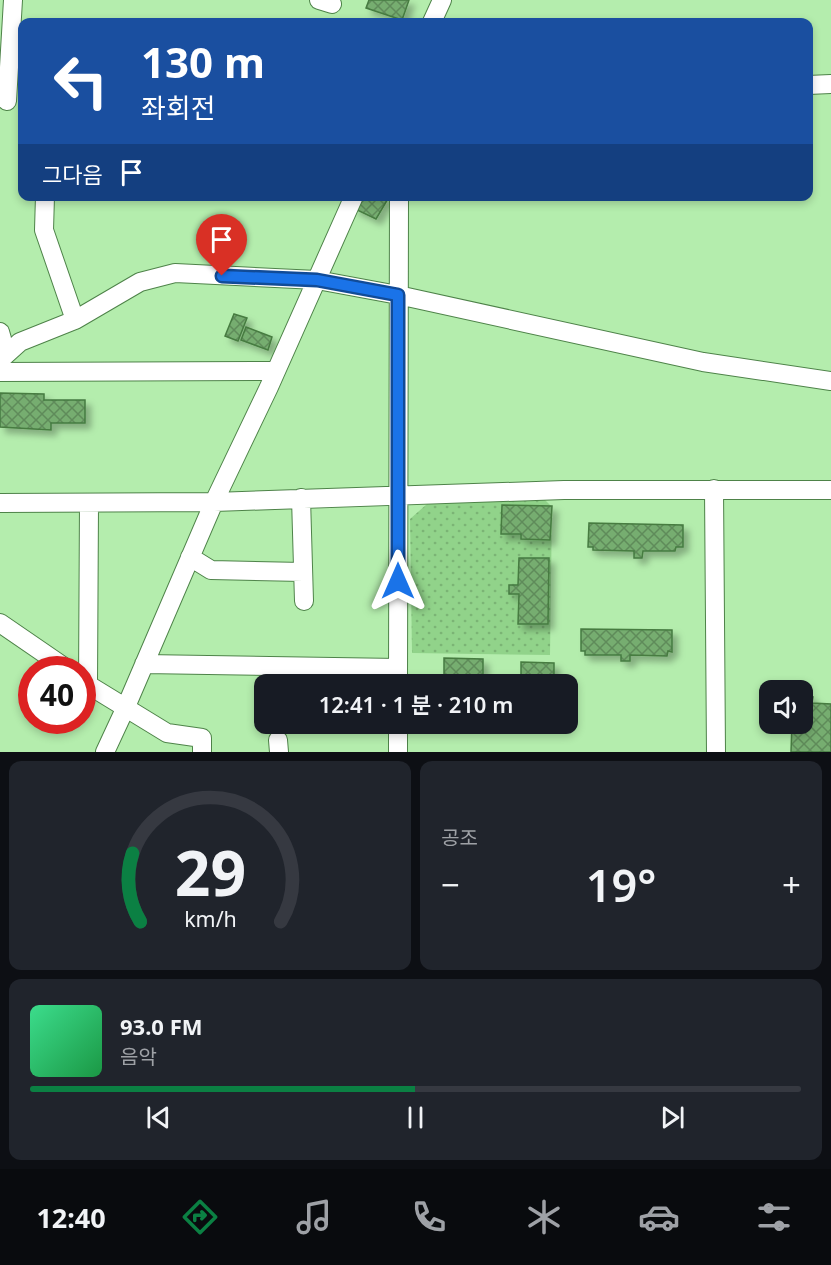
<!DOCTYPE html>
<html lang="ko">
<head>
<meta charset="utf-8">
<style>
  body { margin:0; font-family:"Noto Sans","Noto Sans KR",sans-serif; background:#20242c; color:#f1f3f6; height:100vh; display:flex; flex-direction:column; font-size:22px; white-space:nowrap }
  * { box-sizing:border-box; margin:0 }
  p { font-size:20px; color:#9ea1a6 }
  .icon { flex:none; width:33px; height:33px; fill:none; stroke:currentColor; stroke-width:2; stroke-linecap:round; stroke-linejoin:round }
  .map { position:relative; height:752px; overflow:hidden }
  .drawer { display:flex; flex-direction:column; gap:9px; padding:9px; background:#0d0f14; flex:1 }
  .drawer>* { flex:none }
  .banner { position:absolute; left:18px; top:18px; width:795px; height:183px; border-radius:12px; box-shadow:0 3px 9px #0003; background:#1a4fa0; color:#fff; overflow:hidden }
  .fabs { position:absolute; left:759px; top:680px; display:grid; gap:12px }
  .fabs a { display:grid; place-items:center; width:54px; height:54px; border-radius:12px; background:#171b24; box-shadow:0 3px 9px #0003; font-size:30px }
  .speed { position:absolute; left:18px; top:656px; display:flex; gap:12px; font-size:30px; font-weight:700; text-align:center }
  .speed>* { display:grid; place-content:center; width:78px; height:78px; border-radius:50%; background:#171b24; box-shadow:0 3px 9px #0003; line-height:1 }
  .speed .limit { border:9px solid #d22; background:#fff; color:#111 }
  .pin { position:absolute; display:grid; place-items:center; width:51px; height:51px; color:#fff; margin:-62px -26px; border-radius:50% 50% 50% 0; rotate:-45deg; box-shadow:0 0 6px #0007 }
  .pin .icon { rotate:45deg }
  .me { position:absolute; width:66px; margin:-33px; rotate:0deg; stroke-linejoin:round; filter:drop-shadow(0 0 4px #0008) }
  .turn { display:flex; align-items:center; gap:21px; height:126px; padding:0 24px; font-size:27px }
  .turn .icon { width:78px; height:78px; stroke-width:2.5 }
  .turn b { display:block; font-size:42px; line-height:51px }
  .then { display:flex; align-items:center; height:57px; padding:0 24px; background:#0003; gap:12px; font-size:22px }
  .big { font-size:45px; font-weight:600; line-height:1.1 }
  .drawer .widget { flex:1; display:flex; flex-direction:column; justify-content:center; gap:9px; min-width:0; padding:0 21px; border-radius:12px; background:#20242c }
  .drawer .dial { align-items:center; gap:0 }
  .dial svg { height:156px; overflow:visible; fill:none; stroke:#363941; stroke-width:7; stroke-linecap:round; text-anchor:middle }
  .dial text { fill:#f1f3f6; stroke:none }
  .song { display:flex; align-items:center; gap:18px }
  .cover { width:72px; height:72px; border-radius:9px; background:linear-gradient(135deg,hsl(150 70% 55%),hsl(140 70% 35%)) }
  .played { height:6px; border-radius:3px; background:linear-gradient(90deg,#0b8043 50%,#363941 50%) }
  .keys { display:flex; justify-content:space-around; direction:ltr }
  .heat { display:flex; justify-content:space-between; align-items:center; font-size:33px; direction:ltr }
  .drawer .tiles { flex:1; display:grid; gap:9px; grid-template-columns:1fr 1fr }
  .widget:last-child { grid-column:span 2 }
  .trip { position:absolute; left:254px; top:674px; width:324px; height:60px; border-radius:12px; background:#171b24; box-shadow:0 3px 9px #0003; font-weight:600; line-height:60px; text-align:center }
  .tabs { display:flex; height:96px; justify-content:space-around; align-items:center; background:#090b0e; color:#9ea1a6 }
  .tabs .icon { width:42px; height:42px }
  .tabs .active { color:#0b8043 }
  .tabs b { font-size:27px; color:#f1f3f6 }
  .map>svg:first-child { display:block }
  .park { fill:url(#park-dots) }
  .building { fill:url(#building-cross-hatch); stroke:#467b41; stroke-width:1.5; filter:url(#shadow) }
  .lines { fill:none; stroke-linecap:round; stroke-linejoin:round }
  .minor-casing { stroke:#4e8349; stroke-width:20 }
  .minor { stroke:#fff; stroke-width:18 }
  .route-casing { stroke:#114b97; stroke-width:15 }
  .route { stroke:#1a73e8; stroke-width:10 }
</style>
</head>
<body>
<div class="map">
<svg width="831" height="752" viewBox="0 0 831 752">
  <defs>
    <pattern id="park-dots" width="8" height="8" patternUnits="userSpaceOnUse" patternTransform="scale(1.5)"><rect width="8" height="8" fill="#91d38a"/><path d="M2 2h.1M6 6h.1" fill="none" stroke="#7bb475" stroke-width="1.8" stroke-linecap="round"/></pattern>
    <pattern id="building-cross-hatch" width="8" height="8" patternUnits="userSpaceOnUse" patternTransform="scale(1.5)"><rect width="8" height="8" fill="#76ad70"/><path d="M0 0l8 8M0 8l8-8" fill="none" stroke="#5e8b5a"/></pattern>
    <filter id="shadow"><feDropShadow dx="5.5" dy="5.5" stdDeviation="3" flood-color="#0004"/></filter>
  </defs>
  <rect width="100%" height="100%" fill="#b4edad"/>
  <path class="park" d="M542,497L552,507L550,655L412,653L410,519L427,504Z"/>
  <path class="building" d="M369,0H409L402,20L366,8Z
    M360,196H388L389,197L376,219L353,208Z
    M234,314L247,318L238,341L225,336Z
    M246,327L272,337L268,350L241,340Z
    M0,393L44,394V400H85V423H51V430L0,427Z
    M502,505L552,506L550,540L521,539V534H501Z
    M589,523L683,525V547H676L675,551H643L642,558H634V551L593,550V547H588Z
    M519,558H549L548,624H518L519,594H509V585H518Z
    M581,629L672,630V652L668,651L667,656L630,655V661H621V655H585V651H581Z
    M444,658L483,659V684H444Z
    M521,662L554,663V684H521Z
    M802,696L813,697L812,703L831,704V752H791L792,723H802Z"/>
  <g class="lines">
    <g class="minor-casing">
      <path id="minor" d="M319,0L332,4
        M432,22L442,0
        M808,85L831,84
        M7,101L13,0
        M45,196L44,230L75,320
        M0,332L2,339L0,343
        M0,360L20,342L75,320L140,282L175,273L317,280L398,295L703,362L831,381
        M0,372L275,371
        M714,489L716,752
        M301,498L304,601
        M0,503L214,502L564,490H831
        M190,557L211,570L303,572
        M0,623L67,669
        M144,664L398,668
        M82,681L167,733L202,738V752
        M398,684L399,196
        M88,685L89,503
        M278,740L279,752
        M105,752L125,709L214,502L269,387L354,196
        M398,752V723"/>
    </g>
    <use href="#minor" class="minor"/>
  </g>
  <g class="lines">
    <g class="route-casing">
      <path id="route" d="M222,276L317,280L398,295V581"/>
    </g>
    <use href="#route" class="route"/>
  </g>
</svg>
<div class="fabs">
<a><svg class="icon" aria-label="sound" viewBox="0 0 24 24"><path d="M4 9h4l5-4v14l-5-4H4zM17 9q2 3 0 6"/></svg></a>
</div>
<div class="speed"><div class="limit">40</div></div>
<div class="pin" style="left:222px;top:276px;background:#d93025"><svg class="icon" aria-label="arrive" viewBox="0 0 24 24"><path d="M6 21V4h12l-3 4 3 4H6"/></svg></div>
<svg class="me" style="left:398px;top:581px" viewBox="-20 -20 40 40"><path d="M0-17L14 15 0 8-14 15z" fill="#1a73e8" stroke="#fff" stroke-width="4"/></svg>
<div class="trip">12:41 · 1 분 · 210 m</div>
<div class="banner">
<div class="turn"><svg class="icon" aria-label="left" viewBox="0 0 24 24"><path d="M17 20v-9H6M10 6l-5 5 5 5"/></svg><div><b>130 m</b>좌회전</div></div>
<div class="then">그다음<svg class="icon" aria-label="arrive" viewBox="0 0 24 24"><path d="M6 21V4h12l-3 4 3 4H6"/></svg></div>
</div>
</div>
<section class="drawer">
<div class="tiles">
<div class="widget dial"><svg viewBox="0 0 100 80">
<path d="M14 69A42 42 0 1 1 86 69"/>
<path d="M14 69A42 42 0 0 1 10 34" stroke="#0b8043"/>
<text x="50" y="56" font-size="32" font-weight="700">29</text>
<text x="50" y="72" font-size="11">km/h</text>
</svg></div>
<div class="widget"><p>공조</p>
<div class="heat"><a>−</a><b class="big">19°</b><a>+</a></div>
</div>
<div class="widget">
<div class="song"><i class="cover"></i><div><b>93.0 FM</b><p>음악</p></div></div>
<div class="played"></div>
<div class="keys"><svg class="icon" aria-label="previous" viewBox="0 0 24 24"><path d="M18 5L8 12l10 7zM5 5v14"/></svg><svg class="icon" aria-label="pause" viewBox="0 0 24 24"><path d="M8 5v14M16 5v14"/></svg><svg class="icon" aria-label="next" viewBox="0 0 24 24"><path d="M6 5l10 7-10 7zM19 5v14"/></svg></div>
</div>
</div>
</section>
<nav class="tabs">
<b>12:40</b>
<svg class="icon active" aria-label="directions" viewBox="0 0 24 24"><path d="M12 3l9 9-9 9-9-9zM9 14v-3h6M13 9l2 2-2 2"/></svg>
<svg class="icon" aria-label="music" viewBox="0 0 24 24"><path d="M9 18V5l10-2v13"/><circle cx="6" cy="18" r="3"/><circle cx="16" cy="16" r="3"/></svg>
<svg class="icon" aria-label="phone" viewBox="0 0 24 24"><path d="M5 4h4l2 5-3 2q2 4 5 5l2-3 5 2v4C11 20 4 13 5 4z"/></svg>
<svg class="icon" aria-label="climate" viewBox="0 0 24 24"><path d="M12 3v18M4 7l16 10M4 17L20 7"/></svg>
<svg class="icon" aria-label="car" viewBox="0 0 24 24"><path d="M5 17H2v-5l4-1 3-4h7l3 4 3 1v5h-3M9 17h6M6 11h13"/><circle cx="7" cy="17" r="2"/><circle cx="17" cy="17" r="2"/></svg>
<svg class="icon" aria-label="filters" viewBox="0 0 24 24"><path d="M4 7h16M4 17h16"/><circle cx="9" cy="7" r="2"/><circle cx="15" cy="17" r="2"/></svg>
</nav>
</body>
</html>
